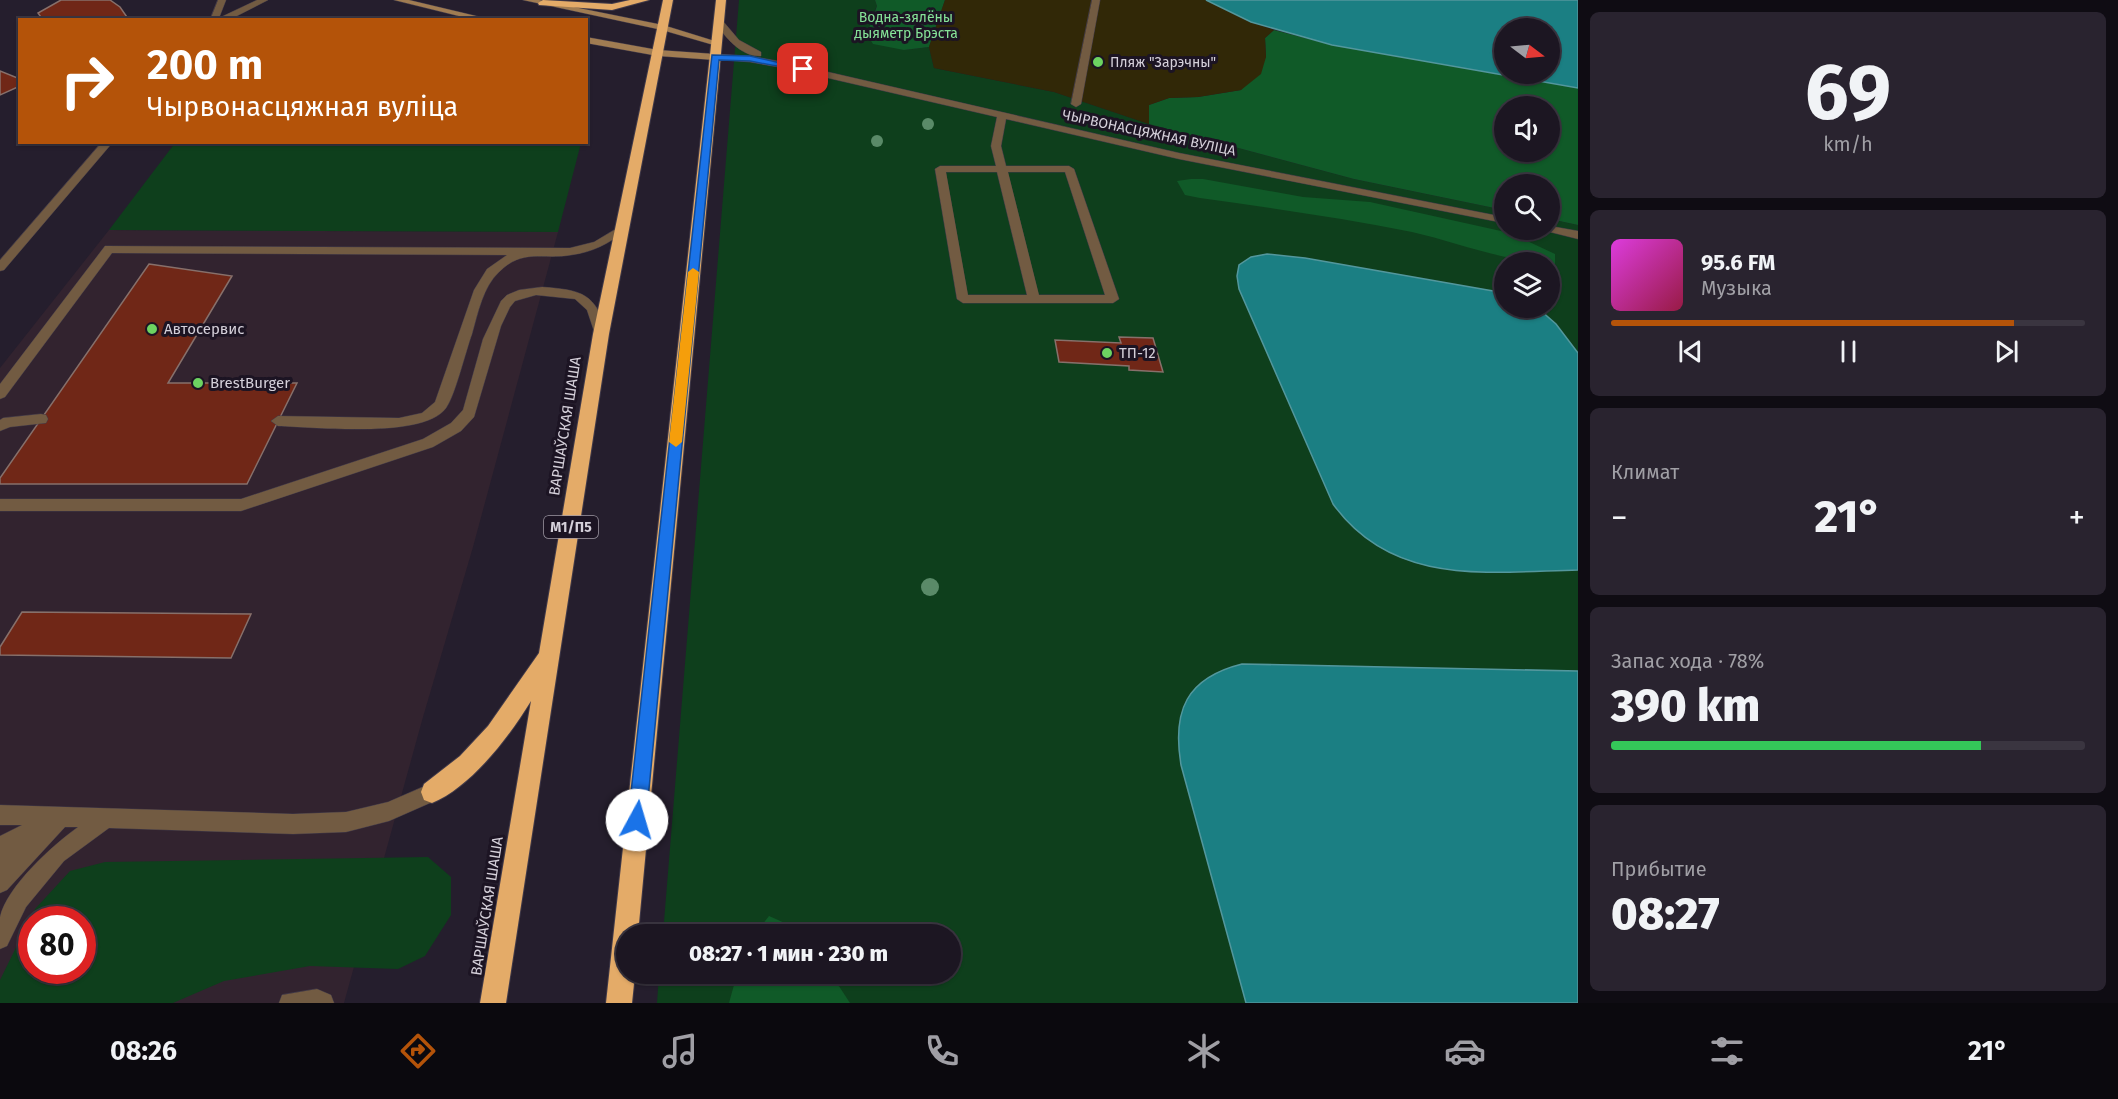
<!DOCTYPE html>
<html lang="ru">
<head>
<meta charset="utf-8">
<style>
  body { margin:0; font-family:"Fira Sans",sans-serif; background:#29232f; color:#f1f3f6; height:100vh; display:flex; flex-direction:column; font-size:22px; white-space:nowrap }
  * { box-sizing:border-box; margin:0 }
  p { font-size:20px; color:#a09fa5 }
  .icon { flex:none; width:33px; height:33px; fill:none; stroke:currentColor; stroke-width:2; stroke-linecap:round; stroke-linejoin:round }
  .map { position:relative; flex:1; overflow:hidden }
  .side { display:flex; flex-direction:column; gap:12px; padding:12px; background:#0f0c13; width:540px }
  .side>* { flex:none }
  .banner { position:absolute; left:18px; top:18px; width:570px; height:126px; border-radius:0px; box-shadow:0 2px 4px #0004,0 0 0 2px #3a3540; background:#b45309; color:#fff; overflow:hidden }
  .needle { width:39px; rotate:106deg }
  .fabs { position:absolute; left:1494px; top:18px; display:grid; gap:12px }
  .fabs a { display:grid; place-items:center; width:66px; height:66px; border-radius:50%; background:#1c1622; box-shadow:0 2px 4px #0004,0 0 0 2px #3a3540; font-size:30px }
  .speed { position:absolute; left:18px; top:906px; display:flex; gap:12px; font-size:30px; font-weight:700; text-align:center }
  .speed>* { display:grid; place-content:center; width:78px; height:78px; border-radius:50%; background:#1c1622; box-shadow:0 2px 4px #0004,0 0 0 2px #3a3540; line-height:1 }
  .speed .limit { border:9px solid #d22; background:#fff; color:#111 }
  .pin { position:absolute; display:grid; place-items:center; width:51px; height:51px; color:#fff; margin:-26px; border-radius:12px; box-shadow:0 3px 9px #0006 }
  .me { position:absolute; width:66px; margin:-33px; rotate:6deg; stroke-linejoin:round; filter:drop-shadow(0 0 4px #0008) }
  .turn { display:flex; align-items:center; gap:21px; height:126px; padding:0 30px; font-size:27px }
  .turn .icon { width:78px; height:78px; stroke-width:2.5 }
  .turn b { display:block; font-size:42px; line-height:51px }
  .big { font-size:45px; font-weight:800; line-height:1.1 }
  .side .card { flex:1; display:flex; flex-direction:column; justify-content:center; gap:9px; min-width:0; padding:0 21px; border-radius:9px; background:#29232f }
  .side .dial { align-items:center; gap:0 }
  .dial b { font-size:78px; line-height:1 }
  .song { display:flex; align-items:center; gap:18px }
  .cover { width:72px; height:72px; border-radius:9px; background:linear-gradient(135deg,hsl(300 70% 55%),hsl(340 70% 35%)) }
  .played { height:6px; border-radius:3px; background:linear-gradient(90deg,#b45309 85%,#3a3540 85%) }
  .keys { display:flex; justify-content:space-around; direction:ltr }
  .heat { display:flex; justify-content:space-between; align-items:center; font-size:33px; direction:ltr }
  .charge { height:9px; border-radius:4px; background:linear-gradient(90deg,#34c759 78%,#3a3540 0) }
  .trip { position:absolute; left:616px; top:924px; width:345px; height:60px; border-radius:30px; background:#1c1622; box-shadow:0 2px 4px #0004,0 0 0 2px #3a3540; font-weight:800; line-height:60px; text-align:center }
  .menu { display:flex; height:96px; justify-content:space-around; align-items:center; background:#0b090e; color:#a09fa5 }
  .menu .icon { width:42px; height:42px }
  .menu .active { color:#b45309 }
  .menu b { font-size:27px; color:#f1f3f6 }
  main { display:flex; flex:1; min-height:0 }
  .map>svg:first-child { display:block }
  .commercial { fill:#32232f; fill-rule:evenodd }
  .green { fill:#0e3f1c; fill-rule:evenodd }
  .forest { fill:#105a28; fill-rule:evenodd }
  .sand { fill:#312807 }
  .water { fill:#1b7f83; stroke:#53979d; stroke-width:1.5; fill-rule:evenodd }
  .building { fill:#702717; stroke:#87706b; stroke-width:1.5 }
  .lines { fill:none; stroke-linecap:round; stroke-linejoin:round }
  .lane-casing { stroke:#413a49; stroke-width:1 }
  .street-casing { stroke:#413a49; stroke-width:1 }
  .secondary-casing { stroke:#413a49; stroke-width:1 }
  .highway-casing { stroke:#413a49; stroke-width:2 }
  .lane { fill:#725b42; fill-rule:evenodd }
  .street { fill:#725b42; fill-rule:evenodd }
  .secondary { fill:#a07c52; fill-rule:evenodd }
  .highway { fill:#e4ab68; fill-rule:evenodd }
  .tree { fill:#5a8a68 }
  .route { fill:#1a73e8; stroke:#114b97; stroke-width:1.5 }
  .slow { fill:#f59e0b }
  .poi-dot { fill:#6dd361; stroke:#1c1423; stroke-width:2 }
  .labels { text-anchor:middle; dominant-baseline:central; stroke-width:6; stroke-linejoin:round; paint-order:stroke }
  .far-park-label { font-size:14px; fill:#86e398; stroke:#1c1423 }
  .far-poi-label { font-size:14px; fill:#d5d0da; stroke:#1c1423; text-anchor:start }
  .far-street-label { font-size:14px; fill:#d5d0da; stroke:#1c1423 }
  .shield { fill:#1c1423; stroke:#9e98a3; stroke-width:1.5 }
  .shield-label { font-size:14px; font-weight:bold; fill:#d5d0da }
  .poi-label { font-size:15px; fill:#d5d0da; stroke:#1c1423; text-anchor:start }
  .street-label { font-size:15px; fill:#d5d0da; stroke:#1c1423 }
</style>
</head>
<body>
<main>
<div class="map">
<svg width="1578" height="1003" viewBox="0 0 1578 1003">
  <rect width="100%" height="100%" fill="#251e2d"/>
  <path class="commercial" d="M109,230L558,232L473,547L423,717L344,1003H0V368ZM32,920H82V970H32Z"/>
  <path class="green" d="M739,0H875L877,6L873,14L904,50L929,47L934,68L1054,92L1149,124L1354,179L1504,210V230H1550V219L1578,225V1003H657L659,974H951V934H663ZM1504,262H1550V308H1504Z
    M175,143V142L581,143L558,232L109,230Z
    M428,857L451,877V915L425,956L398,969L310,966L224,981L173,1003H0V980L35,909L70,871L105,862ZM32,920H82V970H32Z"/>
  <path class="forest" d="M875,0H945L929,47L904,50L873,44L867,34L877,6Z
    M1274,30L1332,45L1578,88V225L1550,219V184H1504V210L1354,179L1149,124V105L1169,98L1198,97L1241,90L1266,57L1265,38ZM1504,106H1550V152H1504Z
    M1191,179H1203L1303,197L1370,202L1510,233L1555,254V269L1550,268V262C1503,262 1457,242 1412,232C1342,218 1271,208 1200,198L1185,195L1177,181Z
    M769,916L803,931L806,934H755Z
    M737,974H831L850,1003H729Z"/>
  <path class="sand" d="M945,0H1206L1251,22L1274,30L1265,38L1266,57L1261,74L1241,90L1198,97L1169,98L1149,105V124L1054,92L934,68L929,47Z"/>
  <path class="water" d="M1206,0H1578V88L1332,45L1251,22ZM1504,28H1550V74H1504Z
    M1267,254L1305,258L1499,292L1504,294V308H1535L1541,311L1556,324L1578,353V570C1488,572 1393,587 1333,504L1239,289L1237,276L1239,265L1251,257Z
    M1242,664L1578,671V1003H1246L1181,765C1172,711 1186,678 1242,664Z"/>
  <path class="building" d="M61,0H110L120,7L129,20H43L38,13Z
    M0,71L20,79V86L0,95Z
    M149,264L232,276L168,383H297L247,484H0V478Z
    M1119,337L1153,338L1163,372L1129,370V366L1059,362L1055,340L1121,343Z
    M22,612L251,614L231,658L0,655V647Z"/>
  <g class="lines">
    <g class="lane-casing">
      <path id="lane" d="M716,20H722L739,40L761,52V56C741,57 725,37 715,22Z
        M715,54L750,56L789,63L1179,153L1504,217V223L1179,159L1006,119L1001,146L1006,166H1069L1074,169L1119,299L1113,303H963L957,299L935,169L940,166H996L991,146L997,117L789,69L750,62L712,59V55ZM946,172H997L1027,295H968ZM1008,172H1065L1105,295H1039Z
        M621,226L627,229L625,231C608,244 593,252 571,255C542,260 523,248 499,272C483,287 478,313 472,334C466,350 455,396 446,408C424,439 315,427 278,426L271,421L278,416L399,418L422,413L435,402L474,290L487,269L507,255L112,253L5,397L0,399V384L105,246L570,248L594,242Z
        M1550,226L1578,231V239L1546,231L1545,230H1550Z
        M542,287C582,290 596,293 607,334L606,337H596L587,310L575,299L536,295L515,301L510,307L501,326L474,417L461,431L433,447L241,511H0V499H241L423,439L451,423L463,410L483,339L501,301L507,295L519,290Z
        M41,414L46,415L48,419L46,423L10,427L0,431V420L3,418Z
        M432,783L439,785L441,792L439,799L389,821L346,832L293,834L109,828L64,861L26,907L7,946L0,949C0,939 0,927 0,917C7,886 53,845 78,827H65L7,890L0,893V836L22,825H0V805L293,814L346,812L388,802Z
        M317,989L331,995L334,1003H279L282,995Z"/>
    </g>
    <g class="street-casing">
      <path id="street" d="M218,0H226L219,18L257,0H268L229,20H210Z
        M1092,0H1100L1081,104L1076,107L1071,104Z
        M102,142H113L4,270L0,271V260Z"/>
    </g>
    <g class="secondary-casing">
      <path id="secondary" d="M394,0H409L493,20H475Z
        M523,0H539L663,25L721,43L717,46L662,30Z
        M586,37L658,50L715,54L720,57L715,60L658,56L586,43Z"/>
    </g>
    <g class="highway-casing">
      <path id="highway" d="M543,0L612,4L630,0H649L612,10L539,5L538,3Z
        M663,0H673L609,334L506,1003H480L531,701C509,737 471,787 432,803L424,800L421,792L424,784L460,756L488,726L539,653L593,334Z
        M716,0H726L638,934H627V974H635L632,1003H606Z"/>
    </g>
    <use href="#lane" class="lane"/>
    <use href="#street" class="street"/>
    <use href="#secondary" class="secondary"/>
    <use href="#highway" class="highway"/>
  </g>
  <g class="tree">
    <circle cx="928" cy="124" r="6"/>
    <circle cx="877" cy="141" r="6"/>
    <circle cx="930" cy="587" r="9"/>
  </g>
  <path class="route" d="M712,55L750,56L807,69L803,71L750,61L719,60L646,820L643,827L637,829L631,827L628,820Z"/>
  <path class="slow" d="M693,268L699,272L682,442L676,447L669,442L688,272Z"/>
  <g class="poi-dot">
    <circle cx="1098" cy="62" r="6"/>
    <circle cx="152" cy="329" r="6"/>
    <circle cx="1107" cy="353" r="6"/>
    <circle cx="198" cy="383" r="6"/>
  </g>
  <g class="labels">
    <g class="far-park-label">
      <text x="906" y="17">Водна-зялёны<tspan x="906" dy="16">дыяметр Брэста</tspan></text>
    </g>
    <g class="far-poi-label">
      <text x="1110" y="62">Пляж "Зарэчны"</text>
    </g>
    <g class="far-street-label">
      <text transform="translate(1149 133) rotate(12)">ЧЫРВОНАСЦЯЖНАЯ ВУЛІЦА</text>
    </g>
    <rect class="shield" x="544" y="516" width="54" height="22" rx="4.5"/>
    <g class="shield-label">
      <text x="571" y="527">М1/П5</text>
    </g>
    <g class="poi-label">
      <text x="164" y="329">Автосервис</text>
      <text x="1119" y="353">ТП-12</text>
      <text x="210" y="383">BrestBurger</text>
    </g>
    <g class="street-label">
      <text transform="translate(565 426) rotate(-81)">ВАРШАЎСКАЯ ШАША</text>
      <text transform="translate(487 906) rotate(-81)">ВАРШАЎСКАЯ ШАША</text>
    </g>
  </g>
</svg>
<div class="fabs">
<a><svg class="needle" viewBox="-14 -14 28 28"><path d="M0-13l5 13h-10z" fill="#e53935"/><path d="M0 13l5-13h-10z" fill="#a09fa5"/></svg></a>
<a><svg class="icon" aria-label="sound" viewBox="0 0 24 24"><path d="M4 9h4l5-4v14l-5-4H4zM17 9q2 3 0 6"/></svg></a>
<a><svg class="icon" aria-label="search" viewBox="0 0 24 24"><circle cx="10" cy="10" r="6"/><path d="M15 15l6 6"/></svg></a>
<a><svg class="icon" aria-label="layers" viewBox="0 0 24 24"><path d="M12 4l9 5-9 5-9-5zM3 14l9 5 9-5"/></svg></a>
</div>
<div class="speed"><div class="limit">80</div></div>
<div class="pin" style="left:803px;top:69px;background:#d93025"><svg class="icon" aria-label="arrive" viewBox="0 0 24 24"><path d="M6 21V4h12l-3 4 3 4H6"/></svg></div>
<svg class="me" style="left:637px;top:820px" viewBox="-20 -20 40 40"><circle r="19" fill="#fff"/><path d="M0-13L10 11 0 6-10 11z" fill="#1a73e8"/></svg>
<div class="trip">08:27 · 1 мин · 230 m</div>
<div class="banner">
<div class="turn"><svg class="icon" aria-label="right" viewBox="0 0 24 24"><path d="M7 20v-9h11M14 6l5 5-5 5"/></svg><div><b>200 m</b>Чырвонасцяжная вуліца</div></div>
</div>
</div>
<section class="side">
<div class="card dial"><b>69</b><p>km/h</p></div>
<div class="card">
<div class="song"><i class="cover"></i><div><b>95.6 FM</b><p>Музыка</p></div></div>
<div class="played"></div>
<div class="keys"><svg class="icon" aria-label="previous" viewBox="0 0 24 24"><path d="M18 5L8 12l10 7zM5 5v14"/></svg><svg class="icon" aria-label="pause" viewBox="0 0 24 24"><path d="M8 5v14M16 5v14"/></svg><svg class="icon" aria-label="next" viewBox="0 0 24 24"><path d="M6 5l10 7-10 7zM19 5v14"/></svg></div>
</div>
<div class="card"><p>Климат</p>
<div class="heat"><a>−</a><b class="big">21°</b><a>+</a></div>
</div>
<div class="card"><p>Запас хода · 78%</p><b class="big">390 km</b><div class="charge"></div></div>
<div class="card"><p>Прибытие</p><b class="big">08:27</b></div>
</section>
</main>
<nav class="menu">
<b>08:26</b>
<svg class="icon active" aria-label="directions" viewBox="0 0 24 24"><path d="M12 3l9 9-9 9-9-9zM9 14v-3h6M13 9l2 2-2 2"/></svg>
<svg class="icon" aria-label="music" viewBox="0 0 24 24"><path d="M9 18V5l10-2v13"/><circle cx="6" cy="18" r="3"/><circle cx="16" cy="16" r="3"/></svg>
<svg class="icon" aria-label="phone" viewBox="0 0 24 24"><path d="M5 4h4l2 5-3 2q2 4 5 5l2-3 5 2v4C11 20 4 13 5 4z"/></svg>
<svg class="icon" aria-label="climate" viewBox="0 0 24 24"><path d="M12 3v18M4 7l16 10M4 17L20 7"/></svg>
<svg class="icon" aria-label="car" viewBox="0 0 24 24"><path d="M5 17H2v-5l4-1 3-4h7l3 4 3 1v5h-3M9 17h6M6 11h13"/><circle cx="7" cy="17" r="2"/><circle cx="17" cy="17" r="2"/></svg>
<svg class="icon" aria-label="filters" viewBox="0 0 24 24"><path d="M4 7h16M4 17h16"/><circle cx="9" cy="7" r="2"/><circle cx="15" cy="17" r="2"/></svg>
<b>21°</b>
</nav>
</body>
</html>
